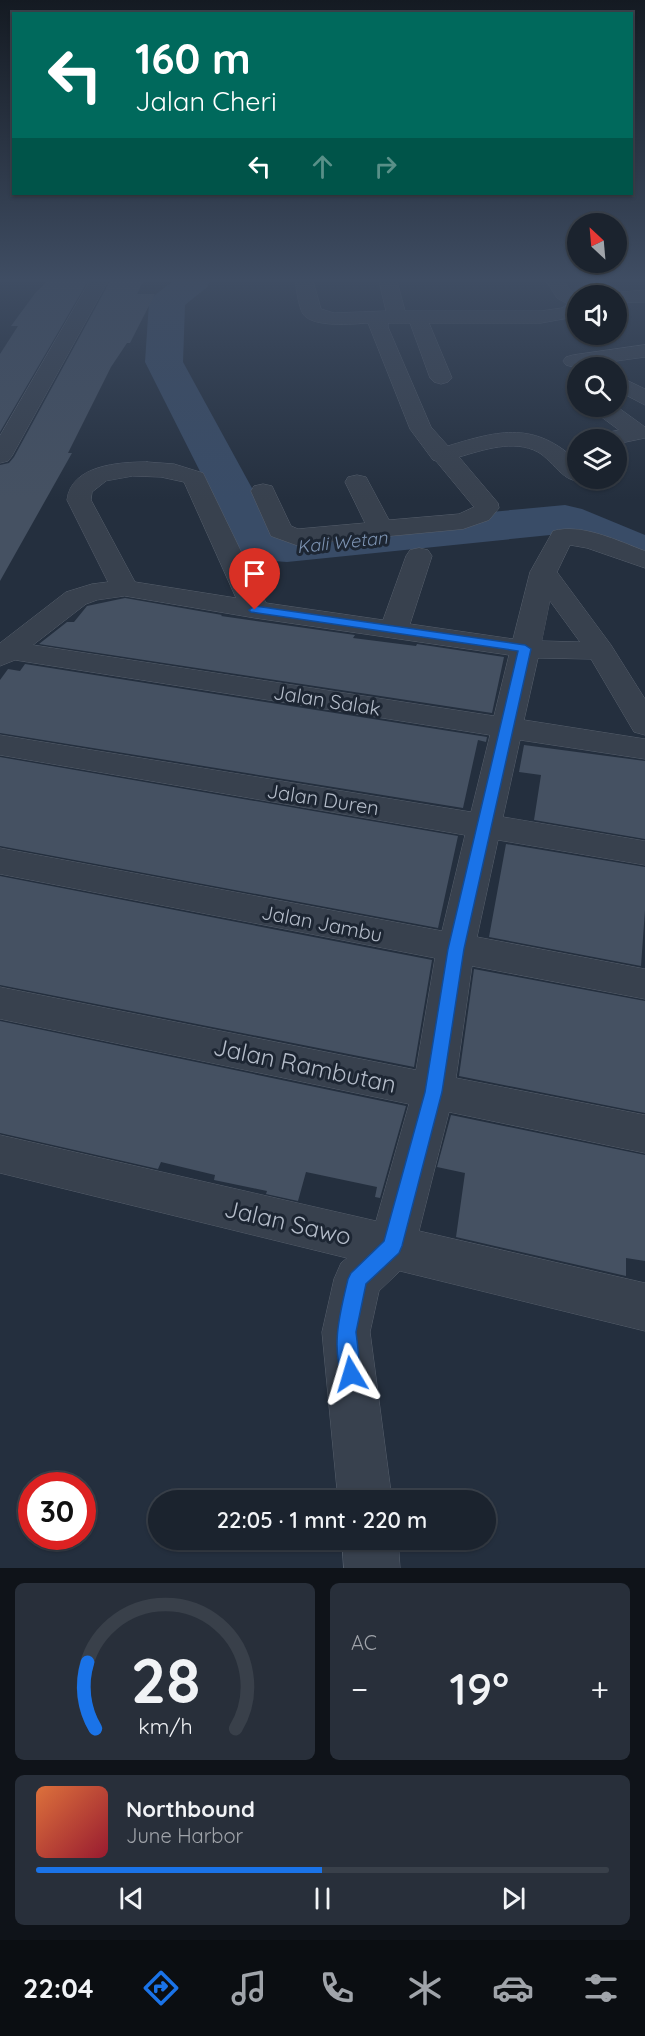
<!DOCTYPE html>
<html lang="id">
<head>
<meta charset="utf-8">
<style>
  body { margin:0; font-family:Quicksand,sans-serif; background:#282f3a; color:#f1f3f6; height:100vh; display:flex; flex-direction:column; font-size:22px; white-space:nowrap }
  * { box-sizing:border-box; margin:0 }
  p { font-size:20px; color:#a0a4aa }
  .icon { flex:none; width:33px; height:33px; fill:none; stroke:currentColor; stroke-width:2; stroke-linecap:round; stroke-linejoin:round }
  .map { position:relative; height:1568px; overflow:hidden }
  .sheet { display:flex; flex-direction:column; gap:15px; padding:15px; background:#0f1319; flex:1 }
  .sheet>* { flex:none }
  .guide { position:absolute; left:12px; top:12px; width:621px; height:183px; border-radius:0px; box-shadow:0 2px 4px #0004,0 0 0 2px #39404a; background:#00695c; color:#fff; overflow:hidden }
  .needle { width:39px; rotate:334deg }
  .controls { position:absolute; left:567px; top:213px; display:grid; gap:12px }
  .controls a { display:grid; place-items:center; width:60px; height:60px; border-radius:50%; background:#1b232e; box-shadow:0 2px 4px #0004,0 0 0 2px #39404a; font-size:30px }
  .speed { position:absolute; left:18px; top:1472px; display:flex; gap:12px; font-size:30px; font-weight:700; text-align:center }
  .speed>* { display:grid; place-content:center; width:78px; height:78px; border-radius:50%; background:#1b232e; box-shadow:0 2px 4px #0004,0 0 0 2px #39404a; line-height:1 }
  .speed .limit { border:9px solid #d22; background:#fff; color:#111 }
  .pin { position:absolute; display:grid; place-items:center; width:51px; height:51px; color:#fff; margin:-62px -26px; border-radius:50% 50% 50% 0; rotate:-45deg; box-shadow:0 0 6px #0007 }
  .pin .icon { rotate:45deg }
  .me { position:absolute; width:66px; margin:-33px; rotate:353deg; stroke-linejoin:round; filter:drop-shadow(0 0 4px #0008) }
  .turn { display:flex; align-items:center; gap:21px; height:126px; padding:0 24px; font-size:27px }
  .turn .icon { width:78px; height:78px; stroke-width:2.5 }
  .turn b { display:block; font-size:42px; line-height:51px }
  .lanes { display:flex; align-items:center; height:57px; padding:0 24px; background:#0003; justify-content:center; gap:30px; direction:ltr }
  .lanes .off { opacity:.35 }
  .big { font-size:45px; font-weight:600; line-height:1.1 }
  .sheet .tile { flex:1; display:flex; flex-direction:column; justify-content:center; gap:9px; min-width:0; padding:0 21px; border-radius:9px; background:#282f3a }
  .sheet .dial { align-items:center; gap:0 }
  .dial svg { height:156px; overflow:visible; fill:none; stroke:#39404a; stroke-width:7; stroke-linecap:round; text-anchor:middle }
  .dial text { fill:#f1f3f6; stroke:none }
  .song { display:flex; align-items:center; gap:18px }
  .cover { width:72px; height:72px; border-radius:9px; background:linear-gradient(135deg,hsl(20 70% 55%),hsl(350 70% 35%)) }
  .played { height:6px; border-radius:3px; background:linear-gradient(90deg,#1a73e8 50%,#39404a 50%) }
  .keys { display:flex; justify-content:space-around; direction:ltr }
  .heat { display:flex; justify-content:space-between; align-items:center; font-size:33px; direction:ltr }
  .sheet .tiles { flex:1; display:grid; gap:15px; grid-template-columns:1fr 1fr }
  .tile:last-child { grid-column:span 2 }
  .trip { position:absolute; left:148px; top:1490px; width:348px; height:60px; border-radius:30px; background:#1b232e; box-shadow:0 2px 4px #0004,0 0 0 2px #39404a; font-weight:600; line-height:60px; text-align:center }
  .dock { display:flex; height:96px; justify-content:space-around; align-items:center; background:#0b0e12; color:#a0a4aa }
  .dock .icon { width:42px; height:42px }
  .dock .active { color:#1a73e8 }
  .dock b { font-size:27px; color:#f1f3f6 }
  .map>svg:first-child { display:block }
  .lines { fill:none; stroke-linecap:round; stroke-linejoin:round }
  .river { fill:#394c67; fill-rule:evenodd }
  .building { fill:#455162 }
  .street-casing { stroke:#565f6c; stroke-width:1 }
  .street { fill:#38414e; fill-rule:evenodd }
  .route { fill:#1a73e8; stroke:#114b97; stroke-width:1.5 }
  .labels { text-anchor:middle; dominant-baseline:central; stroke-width:6; stroke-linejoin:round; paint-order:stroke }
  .far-water-label { font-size:18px; font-style:italic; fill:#7c92b1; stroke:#1d2633 }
  .street-label { font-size:20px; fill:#b4bcc9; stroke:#1d2633 }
  .near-street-label { font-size:24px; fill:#b4bcc9; stroke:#1d2633 }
</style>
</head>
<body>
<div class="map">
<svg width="645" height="1568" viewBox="0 0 645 1568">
  <rect width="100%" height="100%" fill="#242f3e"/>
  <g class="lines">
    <path class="river" d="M173,281H211L206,288L185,305L183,362L276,532L565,505L582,509L645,535V567L628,562L560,534L287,562L259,560L242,555L145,362L149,302L155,295Z"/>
  </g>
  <path class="building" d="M48,281H88L0,432V354L18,326H11L36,292Z
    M110,281L143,282L137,294H155L130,343H127L111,367L68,453H72L0,581V465L9,463L14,457Z
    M125,598L222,615L221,616L355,635L353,638L416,646L417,644L504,657L492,713L39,644L67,622H74L87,606Z
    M25,664L487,737L486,742L478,740L463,808L0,733V680L8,669L20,671Z
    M524,745L645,761V839L534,820L541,775L519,772Z
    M0,757L458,836L438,928L0,846Z
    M506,844L645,867V910L641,966L489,937Z
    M0,876L432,960L414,1067L0,985Z
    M474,969L645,1001V1113L459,1076Z
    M0,1021L406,1106L380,1198L375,1197L377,1187L306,1172L298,1201L266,1194L267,1191L214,1180L215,1175L161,1162L158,1169L0,1133Z
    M451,1115L645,1155V1261L626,1258V1276L456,1237L465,1173L437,1167Z"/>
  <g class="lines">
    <g class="street-casing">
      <path id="street" d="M90,281H108L12,456L8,461L0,463V436Z
        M295,281H313L321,309L334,313L386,311L379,281H397L405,311H541L562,308L568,304L557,298L546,281H564L570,290L579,296L578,315L574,317L541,323H429L452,378L448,382L441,384L434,382L430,378L410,323H388V327L431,427L448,446C500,430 535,421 578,462V478H588C567,490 554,461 538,452C514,439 483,450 459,457L498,503L499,508L489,520L463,529L296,545L271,536L251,491L254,486L263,484L272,486L291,526L298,529L365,523L345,482L348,477L357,475L366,477L389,520L459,514L474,507L436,461L433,460L410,429L368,323C353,324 313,328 303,314C298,305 297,291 295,281Z
        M583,281H601L610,293L645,290V302L616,303V296H593Z
        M645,345V357L573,367L566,365L563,361L566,357L573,355Z
        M616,375L645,389V405L616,390Z
        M594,406H616L645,427V438L616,444V440H592L595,435L619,430L596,413Z
        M147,462L174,464L203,473L266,603L383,620L406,556L410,550L419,548L428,550L432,556L410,624L513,639L530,572L553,531C582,523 618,541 645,551V568L587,548L570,545L557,572L611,645L645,699V735L634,732L591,659L538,658L524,720L645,739V759L520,740L503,817L645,841V865L498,840L477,937L645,969V999L472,966L456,1078L645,1115V1153L449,1112L419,1231L645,1283V1331L400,1271L379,1291L370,1332L392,1500H338L322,1332L334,1279L341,1263L347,1258L0,1173V1135L376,1221L409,1104L0,1019V987L416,1070L435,958L0,874V848L442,931L465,835L0,755V735L471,812L490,735L15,660L0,666V643L66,592L92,584L108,582L67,500C71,465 119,462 147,462ZM133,476L161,477L184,482L236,598L135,582L91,500L92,492L106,481ZM125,596L255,618L509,655L494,716L33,645L86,604L97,600ZM550,601L580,642L542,641Z
        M342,1539H398L400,1568H344Z"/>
    </g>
    <use href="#street" class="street"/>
  </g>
  <linearGradient id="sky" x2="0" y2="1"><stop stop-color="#141a22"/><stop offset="0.56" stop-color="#3f4d63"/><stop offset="1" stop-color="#3f4d63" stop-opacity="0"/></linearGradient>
  <rect width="645" height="500" fill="url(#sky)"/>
  <path class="route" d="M255,606L525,645L531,649L464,949L442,1092L402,1246L399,1253L366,1284L356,1332L361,1374L358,1382L351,1385L344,1382C330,1348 340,1313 348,1279L351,1273L384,1241L425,1092L448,949L518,651L251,612L249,610Z"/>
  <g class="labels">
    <g class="far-water-label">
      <text transform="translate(342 542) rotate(-6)">Kali Wetan</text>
    </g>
    <g class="street-label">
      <text transform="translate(327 700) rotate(9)">Jalan Salak</text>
      <text transform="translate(323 799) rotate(9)">Jalan Duren</text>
      <text transform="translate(322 923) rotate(11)">Jalan Jambu</text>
    </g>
    <g class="near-street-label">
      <text transform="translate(305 1065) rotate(12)">Jalan Rambutan</text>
      <text transform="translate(288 1222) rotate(13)">Jalan Sawo</text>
    </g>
  </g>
</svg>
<div class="controls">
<a><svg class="needle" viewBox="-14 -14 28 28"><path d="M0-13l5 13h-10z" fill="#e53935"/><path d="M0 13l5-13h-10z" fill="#a0a4aa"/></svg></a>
<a><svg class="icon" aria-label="sound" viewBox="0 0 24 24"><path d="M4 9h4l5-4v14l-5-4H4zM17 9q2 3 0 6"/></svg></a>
<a><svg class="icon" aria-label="search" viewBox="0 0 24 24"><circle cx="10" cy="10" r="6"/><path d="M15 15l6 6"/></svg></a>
<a><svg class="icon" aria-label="layers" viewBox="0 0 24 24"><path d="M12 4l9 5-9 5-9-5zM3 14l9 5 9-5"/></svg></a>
</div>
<div class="speed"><div class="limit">30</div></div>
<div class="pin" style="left:255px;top:610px;background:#d93025"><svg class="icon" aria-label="arrive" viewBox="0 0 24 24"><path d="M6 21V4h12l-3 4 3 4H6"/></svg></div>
<svg class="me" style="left:351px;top:1374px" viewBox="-20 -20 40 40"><path d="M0-17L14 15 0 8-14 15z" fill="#1a73e8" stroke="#fff" stroke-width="4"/></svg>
<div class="trip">22:05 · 1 mnt · 220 m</div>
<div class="guide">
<div class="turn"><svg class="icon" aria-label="left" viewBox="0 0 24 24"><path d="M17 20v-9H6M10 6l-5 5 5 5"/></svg><div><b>160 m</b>Jalan Cheri</div></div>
<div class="lanes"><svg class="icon" aria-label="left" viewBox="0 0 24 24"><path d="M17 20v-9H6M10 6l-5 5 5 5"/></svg><svg class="icon off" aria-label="ahead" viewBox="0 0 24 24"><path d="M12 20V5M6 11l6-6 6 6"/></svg><svg class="icon off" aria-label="right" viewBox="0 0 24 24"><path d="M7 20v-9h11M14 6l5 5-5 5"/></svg></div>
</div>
</div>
<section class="sheet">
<div class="tiles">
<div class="tile dial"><svg viewBox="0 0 100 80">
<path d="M14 69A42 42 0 1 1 86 69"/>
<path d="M14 69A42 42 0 0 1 10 35" stroke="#1a73e8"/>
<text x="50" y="56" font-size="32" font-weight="700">28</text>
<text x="50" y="72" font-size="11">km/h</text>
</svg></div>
<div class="tile"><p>AC</p>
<div class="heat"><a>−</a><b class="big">19°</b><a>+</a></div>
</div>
<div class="tile">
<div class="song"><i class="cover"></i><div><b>Northbound</b><p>June Harbor</p></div></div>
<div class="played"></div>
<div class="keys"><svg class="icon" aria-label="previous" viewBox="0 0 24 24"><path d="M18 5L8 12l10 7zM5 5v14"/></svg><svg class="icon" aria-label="pause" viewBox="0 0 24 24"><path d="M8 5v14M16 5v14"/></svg><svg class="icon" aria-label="next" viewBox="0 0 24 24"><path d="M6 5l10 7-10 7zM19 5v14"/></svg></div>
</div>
</div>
</section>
<nav class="dock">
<b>22:04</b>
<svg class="icon active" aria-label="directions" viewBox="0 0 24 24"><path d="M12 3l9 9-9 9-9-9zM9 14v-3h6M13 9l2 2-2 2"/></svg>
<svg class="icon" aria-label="music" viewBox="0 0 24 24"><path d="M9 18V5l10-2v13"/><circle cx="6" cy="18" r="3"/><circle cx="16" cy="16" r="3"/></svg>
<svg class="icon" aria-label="phone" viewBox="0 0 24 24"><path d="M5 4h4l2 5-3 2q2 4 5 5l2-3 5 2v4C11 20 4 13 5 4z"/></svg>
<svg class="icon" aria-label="climate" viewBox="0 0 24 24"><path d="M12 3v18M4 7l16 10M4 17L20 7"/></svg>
<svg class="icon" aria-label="car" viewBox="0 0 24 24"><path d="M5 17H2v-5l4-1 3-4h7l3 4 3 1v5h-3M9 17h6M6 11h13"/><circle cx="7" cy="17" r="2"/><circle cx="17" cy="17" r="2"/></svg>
<svg class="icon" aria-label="filters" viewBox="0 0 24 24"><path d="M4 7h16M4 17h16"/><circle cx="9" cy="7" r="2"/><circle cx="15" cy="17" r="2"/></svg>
</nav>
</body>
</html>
